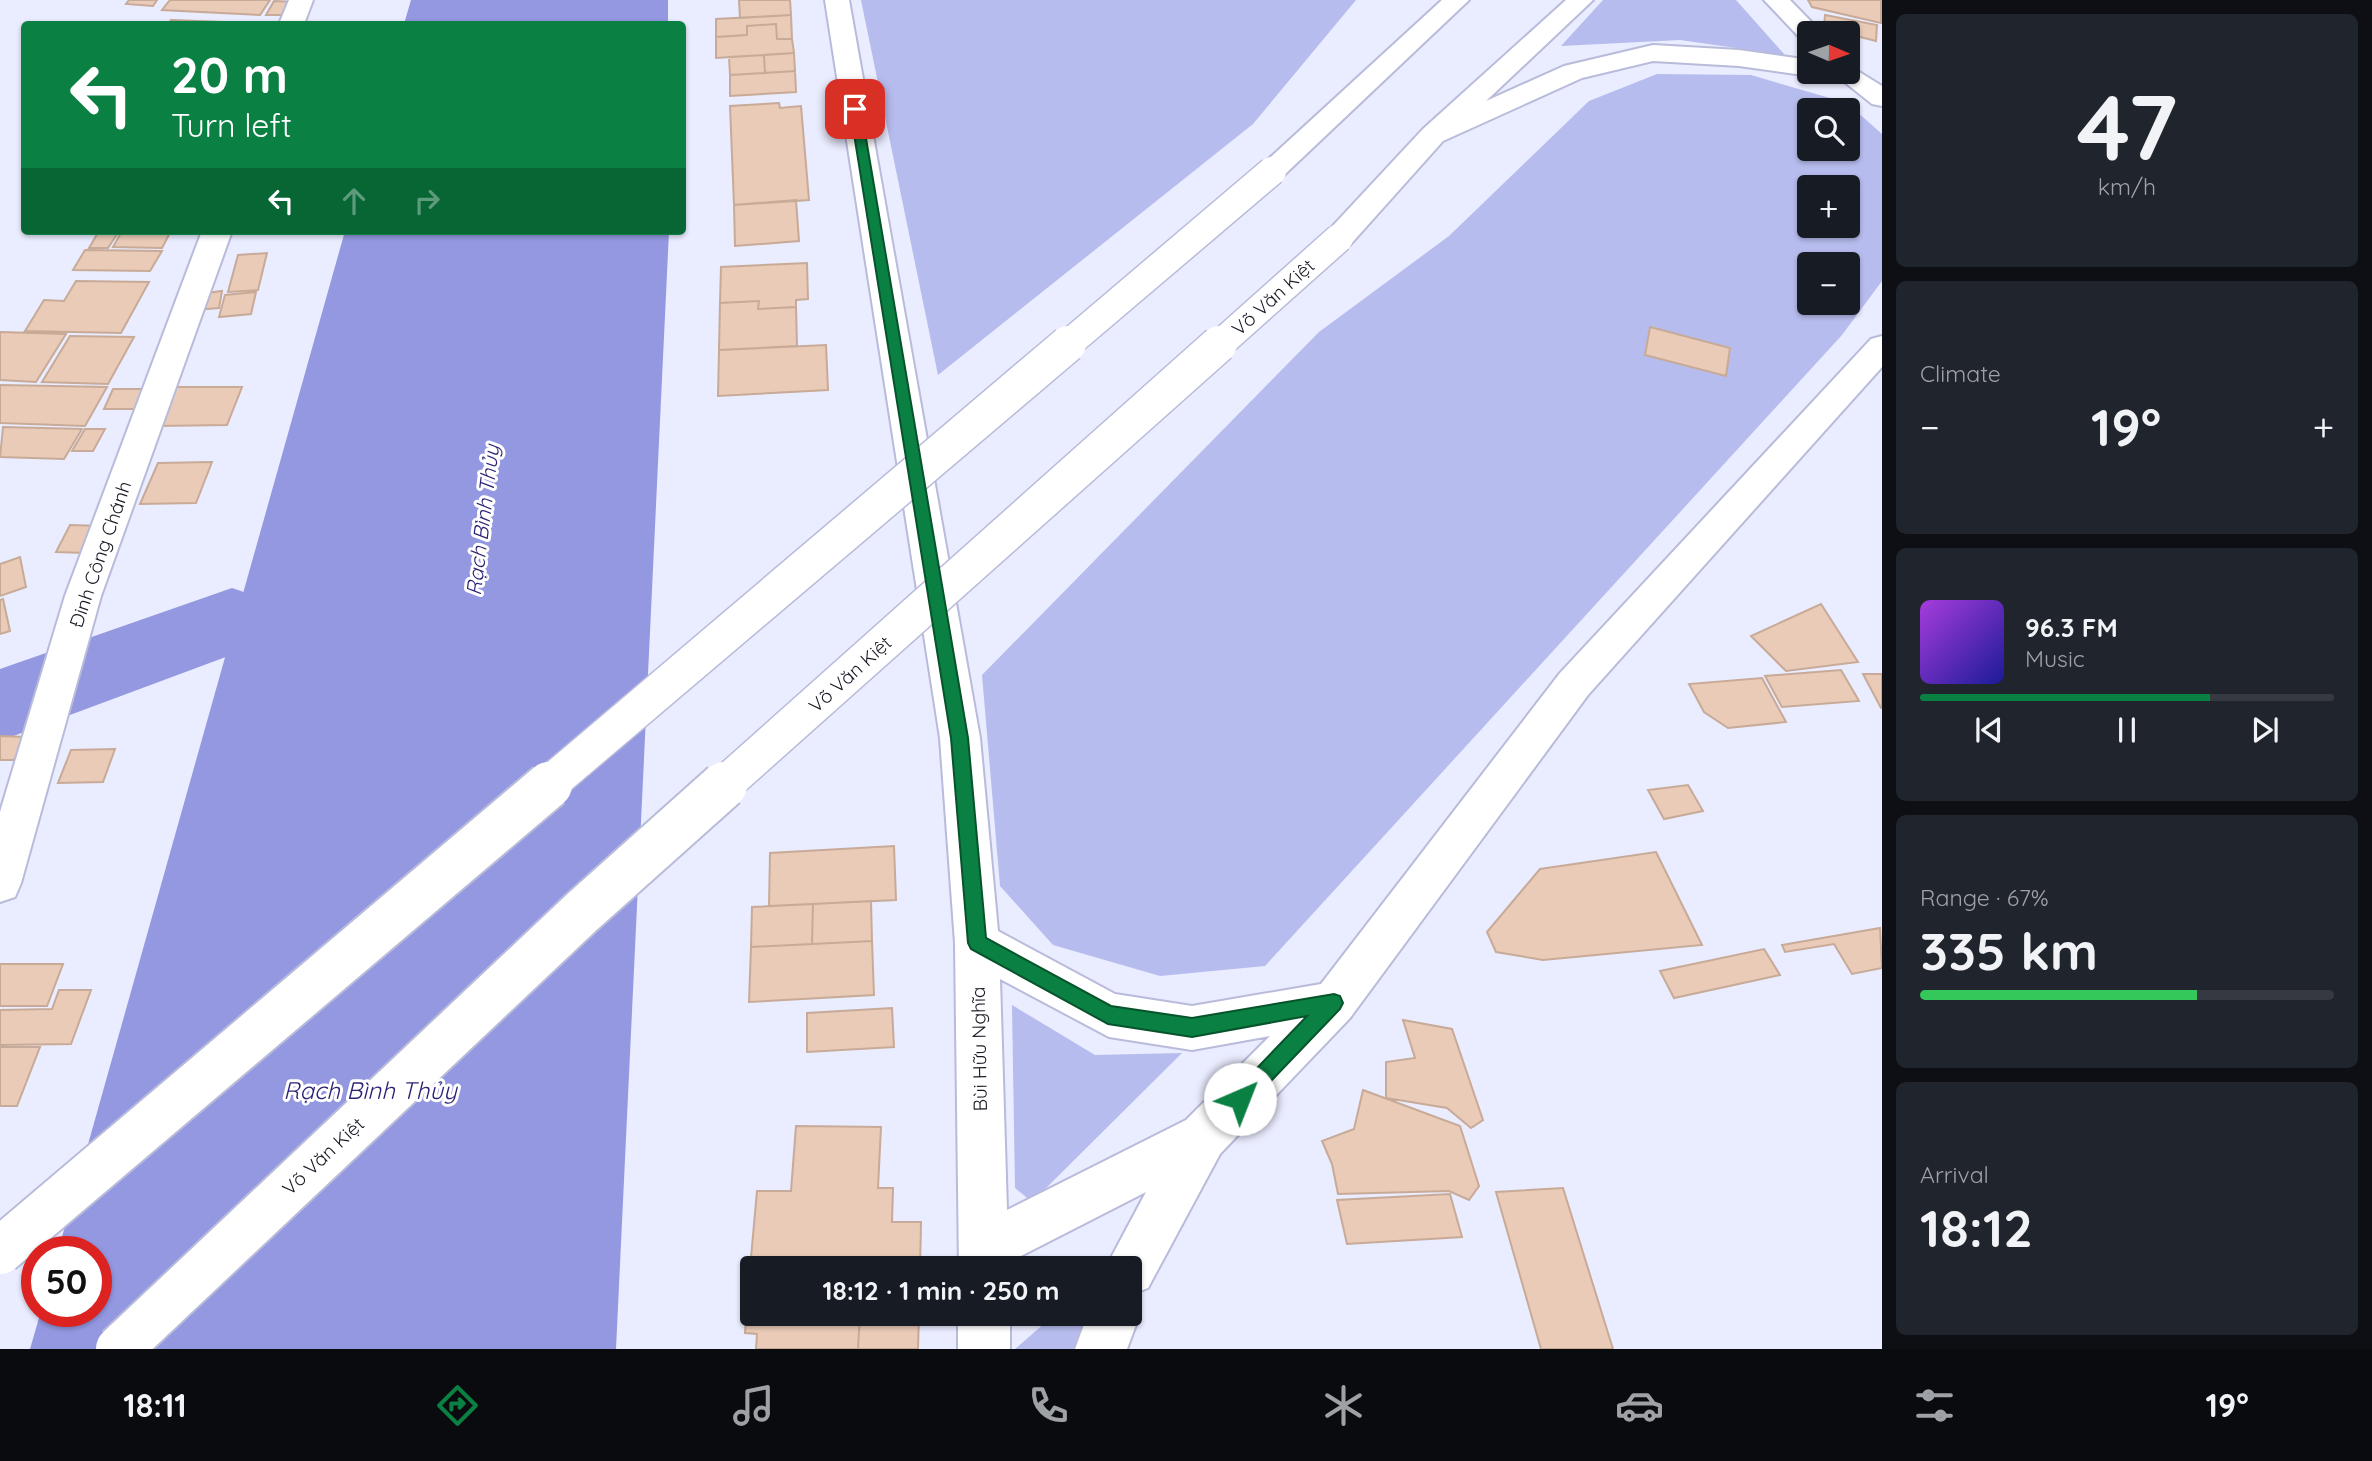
<!DOCTYPE html>
<html lang="en">
<head>
<meta charset="utf-8">
<style>
  body { margin:0; font-family:Quicksand,sans-serif; background:#20242c; color:#f1f3f6; height:100vh; display:flex; flex-direction:column; font-size:26px; white-space:nowrap }
  * { box-sizing:border-box; margin:0 }
  p { font-size:23px; color:#9ea1a6 }
  .icon { flex:none; width:38px; height:38px; fill:none; stroke:currentColor; stroke-width:2; stroke-linecap:round; stroke-linejoin:round }
  .map { position:relative; flex:1; overflow:hidden }
  .panel { display:flex; flex-direction:column; gap:14px; padding:14px; background:#0d0f14; width:490px }
  .panel>* { flex:none }
  .guide { position:absolute; left:21px; top:21px; width:665px; height:214px; border-radius:7px; box-shadow:0 2px 5px #0004; background:#0b8043; color:#fff; overflow:hidden }
  .needle { width:46px; rotate:92deg }
  .controls { position:absolute; left:1797px; top:21px; display:grid; gap:14px }
  .controls a { display:grid; place-items:center; width:63px; height:63px; border-radius:7px; background:#171b24; box-shadow:0 2px 5px #0004; font-size:35px }
  .speed { position:absolute; left:21px; top:1236px; display:flex; gap:14px; font-size:35px; font-weight:700; text-align:center }
  .speed>* { display:grid; place-content:center; width:91px; height:91px; border-radius:50%; background:#171b24; box-shadow:0 2px 5px #0004; line-height:1 }
  .speed .limit { border:10px solid #d22; background:#fff; color:#111 }
  .pin { position:absolute; display:grid; place-items:center; width:60px; height:60px; color:#fff; margin:-30px; border-radius:14px; box-shadow:0 4px 10px #0006 }
  .me { position:absolute; width:77px; margin:-38px; rotate:44deg; stroke-linejoin:round; filter:drop-shadow(0 0 5px #0008) }
  .turn { display:flex; align-items:center; gap:24px; height:147px; padding:0 35px; font-size:32px }
  .turn .icon { width:91px; height:91px; stroke-width:2.5 }
  .turn b { display:block; font-size:49px; line-height:60px }
  .lanes { display:flex; align-items:center; height:66px; padding:0 35px; background:#0003; justify-content:center; gap:35px; direction:ltr }
  .lanes .off { opacity:.35 }
  .big { font-size:52px; font-weight:700; line-height:1.1 }
  .panel .card { flex:1; display:flex; flex-direction:column; justify-content:center; gap:10px; min-width:0; padding:0 24px; border-radius:10px; background:#20242c }
  .panel .dial { align-items:center; gap:0 }
  .dial b { font-size:91px; line-height:1 }
  .song { display:flex; align-items:center; gap:21px }
  .cover { width:84px; height:84px; border-radius:10px; background:linear-gradient(135deg,hsl(280 70% 55%),hsl(240 70% 35%)) }
  .played { height:7px; border-radius:4px; background:linear-gradient(90deg,#0b8043 70%,#363941 70%) }
  .keys { display:flex; justify-content:space-around; direction:ltr }
  .heat { display:flex; justify-content:space-between; align-items:center; font-size:38px; direction:ltr }
  .charge { height:10px; border-radius:5px; background:linear-gradient(90deg,#34c759 67%,#363941 0) }
  .trip { position:absolute; left:740px; top:1256px; width:402px; height:70px; border-radius:7px; background:#171b24; box-shadow:0 2px 5px #0004; font-weight:700; line-height:70px; text-align:center }
  .dock { display:flex; height:112px; justify-content:space-around; align-items:center; background:#090b0e; color:#9ea1a6 }
  .dock .icon { width:49px; height:49px }
  .dock .current { color:#0b8043 }
  .dock b { font-size:32px; color:#f1f3f6 }
  main { display:flex; flex:1; min-height:0 }
  .map>svg:first-child { display:block }
  .green { fill:#b7bcee; fill-rule:evenodd }
  .water { fill:#9398e1 }
  .lines { fill:none; stroke-linecap:round; stroke-linejoin:round }
  .river { fill:#9398e1; fill-rule:evenodd }
  .building { fill:#eacbb8; stroke:#c7aa97; stroke-width:2 }
  .tertiary-casing { stroke:#b8bbda; stroke-width:4 }
  .secondary-casing { stroke:#b8bbda; stroke-width:4 }
  .tertiary { fill:#fff; fill-rule:evenodd }
  .secondary { fill:#fff; fill-rule:evenodd }
  .secondary-bridge-far2-casing { stroke:#b8bbda; stroke-width:31; stroke-linecap:butt }
  .secondary-bridge-far1-casing { stroke:#b8bbda; stroke-width:39; stroke-linecap:butt }
  .secondary-bridge-casing { stroke:#b8bbda; stroke-width:50; stroke-linecap:butt }
  .secondary-bridge-far2 { stroke:#fff; stroke-width:28 }
  .secondary-bridge-far1 { stroke:#fff; stroke-width:36 }
  .secondary-bridge { stroke:#fff; stroke-width:46 }
  .route { fill:#0b8043; stroke:#07532c; stroke-width:2 }
  .labels { text-anchor:middle; dominant-baseline:central; stroke-width:6; stroke-linejoin:round; paint-order:stroke }
  .street-label { font-size:19px; fill:#171823; stroke:#fff }
  .water-label { font-size:21px; font-style:italic; fill:#291f73; stroke:#fff }
  .near-water-label { font-size:24px; font-style:italic; fill:#291f73; stroke:#fff }
</style>
</head>
<body>
<main>
<div class="map">
<svg width="1882" height="1349" viewBox="0 0 1882 1349">
  <rect width="100%" height="100%" fill="#eaecff"/>
  <path class="green" d="M861,0H1356L1253,124L938,375Z
    M1603,0H1736L1785,55L1680,40L1561,46Z
    M1657,74L1751,75L1847,103L1882,134V281L1842,335L1265,966L1160,976L1053,945L1000,886L982,675L1319,332L1449,236L1589,101ZM1810,110H1848V149H1810ZM1810,187H1848V226H1810ZM1810,264H1848V303H1810Z
    M1012,1005L1095,1055L1182,1053L1032,1202L1015,1188Z
    M1055,1314H1088L1075,1349H1015Z"/>
  <path class="water" d="M411,0H668V24H404Z
    M345,231H669L616,1349H30L41,1311H96V1251H58Z"/>
  <g class="lines">
    <path class="river" d="M232,588L261,598L273,621L261,644L0,741V669Z"/>
  </g>
  <path class="building" d="M129,0H157L153,6L126,4Z
    M170,0H270L260,15L162,10Z
    M739,0H790L791,15L740,18Z
    M1808,0H1881V23L1812,7Z
    M274,1L295,2L287,15H266Z
    M791,15L792,39H777L776,24L747,26V35L716,37V19Z
    M1825,15L1877,25L1876,41L1824,28Z
    M171,20L250,23L168,24Z
    M776,24L777,39H792L794,53L716,58V37L747,35V26Z
    M794,53L795,71L765,73L764,55Z
    M764,55L765,73L730,75L729,57Z
    M795,71L796,92L730,96V75Z
    M779,103L780,108L801,106L809,200L734,205L730,106Z
    M796,200L799,241L735,246L734,205Z
    M99,231H119L108,248H89Z
    M122,231H171L162,248L113,247Z
    M85,250L162,251L150,271L73,270Z
    M267,253L258,290L228,292L238,255Z
    M807,263L808,299L796,300V307L758,309L759,301L720,303L721,267Z
    M76,281L149,282L121,333L25,331L44,300L64,301Z
    M222,291L219,308L195,310L199,294Z
    M256,292L251,314L219,317L225,295Z
    M759,301L758,309L796,307L797,346L719,350L720,303Z
    M1650,327L1730,348L1726,376L1645,355Z
    M0,332L66,334L36,382L0,380Z
    M70,336L134,337L108,384L42,382Z
    M826,345L828,390L718,396L719,350Z
    M0,385L107,387L85,426L0,423Z
    M173,387H242L227,425L157,426Z
    M113,389H147L137,409H104Z
    M3,427L82,429L64,459L0,457Z
    M85,429H105L93,451H72Z
    M212,462L196,503L140,504L158,463Z
    M70,525L100,526L86,553L56,552Z
    M20,557L26,587L0,596V564Z
    M3,599L10,631L0,634V600Z
    M1821,604L1858,662L1786,671L1751,636Z
    M1841,670L1859,701L1782,707L1765,676Z
    M1863,674H1882V708H1881Z
    M1762,678L1786,722L1728,728L1704,712L1689,684Z
    M0,736L26,737L14,760H0Z
    M115,749L103,782L58,783L71,750Z
    M1688,785L1703,811L1664,819L1648,790Z
    M894,846L896,900L769,906L770,853Z
    M1656,852L1702,945L1543,960L1496,952L1487,932L1540,869Z
    M871,901L872,941L812,944L813,904Z
    M813,904L812,944L751,947L752,907Z
    M1880,928L1882,968L1852,974L1834,944L1785,952L1782,945Z
    M872,941L874,995L749,1002L751,947Z
    M1764,949L1780,975L1674,998L1660,971Z
    M0,964H63L47,1006H0Z
    M59,990H91L71,1044L0,1045V1010L52,1009Z
    M892,1008L894,1047L807,1052V1013Z
    M1403,1020L1452,1029L1483,1120L1471,1128L1447,1108L1386,1098V1062L1415,1058Z
    M0,1047H40L17,1106H0Z
    M1363,1090L1460,1126L1479,1186L1469,1200L1449,1191L1338,1194L1332,1164L1322,1141L1354,1129Z
    M796,1126L881,1127L878,1188H893L892,1222H921L920,1269H752V1280H749L757,1191H791Z
    M1563,1188L1613,1349H1541L1496,1192Z
    M1450,1194L1462,1237L1347,1244L1337,1200Z
    M749,1280H752V1314H860L858,1349H756L757,1334L745,1333Z
    M860,1314H919L918,1349H858Z"/>
  <g class="lines">
    <g class="tertiary-casing">
      <path id="tertiary" d="M289,0H313L304,24H279Z
        M202,231H232L101,596L21,883L15,897L0,902V812L65,596Z"/>
    </g>
    <g class="secondary-casing">
      <path id="secondary" d="M825,0H849L980,738L998,931L1115,994L1192,1006L1321,984L1560,673L1871,339L1882,336V367L1588,695L1350,1018L1220,1154L1148,1288L1130,1295V1269H1105L1146,1192L1009,1262V1269H959L955,943L940,738ZM1000,979L1109,1037L1192,1050L1270,1036L1186,1120L1007,1210Z
        M1442,0H1469L1282,177L1272,180L1262,177L1258,171L1262,165Z
        M1566,0H1593L1486,101L1564,66L1653,45L1739,50L1810,60V72H1821L1810,76L1739,66L1653,61L1582,78L1443,141L1350,245L1339,247L1328,245L1324,238L1328,231L1423,129Z
        M1764,0H1790L1822,33H1810V42L1801,39Z
        M1848,65L1882,86V106L1872,104L1832,72H1848Z
        M1130,1295L1140,1314L1127,1349H1075L1088,1314H1130Z
        M958,1314H1010V1349H958Z"/>
    </g>
    <use href="#tertiary" class="tertiary"/>
    <use href="#secondary" class="secondary"/>
    <g class="secondary-bridge-far2-casing">
      <path id="secondary-bridge-far2" d="M1066,346L1272,171
        M1218,346L1339,238"/>
    </g>
    <g class="secondary-bridge-far1-casing">
      <path id="secondary-bridge-far1" d="M546,787L1068,344
        M722,787L1219,344"/>
    </g>
    <g class="secondary-bridge-casing">
      <path id="secondary-bridge" d="M0,1251L549,785
        M119,1349L582,912L724,785"/>
    </g>
    <use href="#secondary-bridge-far2" class="secondary-bridge-far2"/>
    <use href="#secondary-bridge-far1" class="secondary-bridge-far1"/>
    <use href="#secondary-bridge" class="secondary-bridge"/>
  </g>
  <path class="route" d="M855,106L861,109L968,738L986,938L1111,1006L1192,1018L1334,994L1340,996L1343,1003L1340,1009L1247,1106L1240,1109L1234,1106L1231,1099L1234,1092L1307,1016L1192,1037L1108,1024L971,949L968,943L951,738L850,109Z"/>
  <g class="labels">
    <g class="street-label">
      <text transform="translate(1273 297) rotate(-42)">Võ Văn Kiệt</text>
      <text transform="translate(100 554) rotate(-71)">Đinh Công Chánh</text>
      <text transform="translate(850 674) rotate(-42)">Võ Văn Kiệt</text>
      <text transform="translate(979 1049) rotate(-91)">Bùi Hữu Nghĩa</text>
      <text transform="translate(323 1156) rotate(-43)">Võ Văn Kiệt</text>
    </g>
    <g class="water-label">
      <text transform="translate(482 520) rotate(-83)">Rạch Bình Thủy</text>
    </g>
    <g class="near-water-label">
      <text x="370" y="1090">Rạch Bình Thủy</text>
    </g>
  </g>
</svg>
<div class="controls">
<a><svg class="needle" viewBox="-14 -14 28 28"><path d="M0-13l5 13h-10z" fill="#e53935"/><path d="M0 13l5-13h-10z" fill="#9ea1a6"/></svg></a>
<a><svg class="icon" aria-label="search" viewBox="0 0 24 24"><circle cx="10" cy="10" r="6"/><path d="M15 15l6 6"/></svg></a>
<a>+</a>
<a>−</a>
</div>
<div class="speed"><div class="limit">50</div></div>
<div class="pin" style="left:855px;top:109px;background:#d93025"><svg class="icon" aria-label="arrive" viewBox="0 0 24 24"><path d="M6 21V4h12l-3 4 3 4H6"/></svg></div>
<svg class="me" style="left:1240px;top:1099px" viewBox="-20 -20 40 40"><circle r="19" fill="#fff"/><path d="M0-13L10 11 0 6-10 11z" fill="#0b8043"/></svg>
<div class="trip">18:12 · 1 min · 250 m</div>
<div class="guide">
<div class="turn"><svg class="icon" aria-label="left" viewBox="0 0 24 24"><path d="M17 20v-9H6M10 6l-5 5 5 5"/></svg><div><b>20 m</b>Turn left</div></div>
<div class="lanes"><svg class="icon" aria-label="left" viewBox="0 0 24 24"><path d="M17 20v-9H6M10 6l-5 5 5 5"/></svg><svg class="icon off" aria-label="ahead" viewBox="0 0 24 24"><path d="M12 20V5M6 11l6-6 6 6"/></svg><svg class="icon off" aria-label="right" viewBox="0 0 24 24"><path d="M7 20v-9h11M14 6l5 5-5 5"/></svg></div>
</div>
</div>
<section class="panel">
<div class="card dial"><b>47</b><p>km/h</p></div>
<div class="card"><p>Climate</p>
<div class="heat"><a>−</a><b class="big">19°</b><a>+</a></div>
</div>
<div class="card">
<div class="song"><i class="cover"></i><div><b>96.3 FM</b><p>Music</p></div></div>
<div class="played"></div>
<div class="keys"><svg class="icon" aria-label="previous" viewBox="0 0 24 24"><path d="M18 5L8 12l10 7zM5 5v14"/></svg><svg class="icon" aria-label="pause" viewBox="0 0 24 24"><path d="M8 5v14M16 5v14"/></svg><svg class="icon" aria-label="next" viewBox="0 0 24 24"><path d="M6 5l10 7-10 7zM19 5v14"/></svg></div>
</div>
<div class="card"><p>Range · 67%</p><b class="big">335 km</b><div class="charge"></div></div>
<div class="card"><p>Arrival</p><b class="big">18:12</b></div>
</section>
</main>
<nav class="dock">
<b>18:11</b>
<svg class="icon current" aria-label="directions" viewBox="0 0 24 24"><path d="M12 3l9 9-9 9-9-9zM9 14v-3h6M13 9l2 2-2 2"/></svg>
<svg class="icon" aria-label="music" viewBox="0 0 24 24"><path d="M9 18V5l10-2v13"/><circle cx="6" cy="18" r="3"/><circle cx="16" cy="16" r="3"/></svg>
<svg class="icon" aria-label="phone" viewBox="0 0 24 24"><path d="M5 4h4l2 5-3 2q2 4 5 5l2-3 5 2v4C11 20 4 13 5 4z"/></svg>
<svg class="icon" aria-label="climate" viewBox="0 0 24 24"><path d="M12 3v18M4 7l16 10M4 17L20 7"/></svg>
<svg class="icon" aria-label="car" viewBox="0 0 24 24"><path d="M5 17H2v-5l4-1 3-4h7l3 4 3 1v5h-3M9 17h6M6 11h13"/><circle cx="7" cy="17" r="2"/><circle cx="17" cy="17" r="2"/></svg>
<svg class="icon" aria-label="filters" viewBox="0 0 24 24"><path d="M4 7h16M4 17h16"/><circle cx="9" cy="7" r="2"/><circle cx="15" cy="17" r="2"/></svg>
<b>19°</b>
</nav>
</body>
</html>
